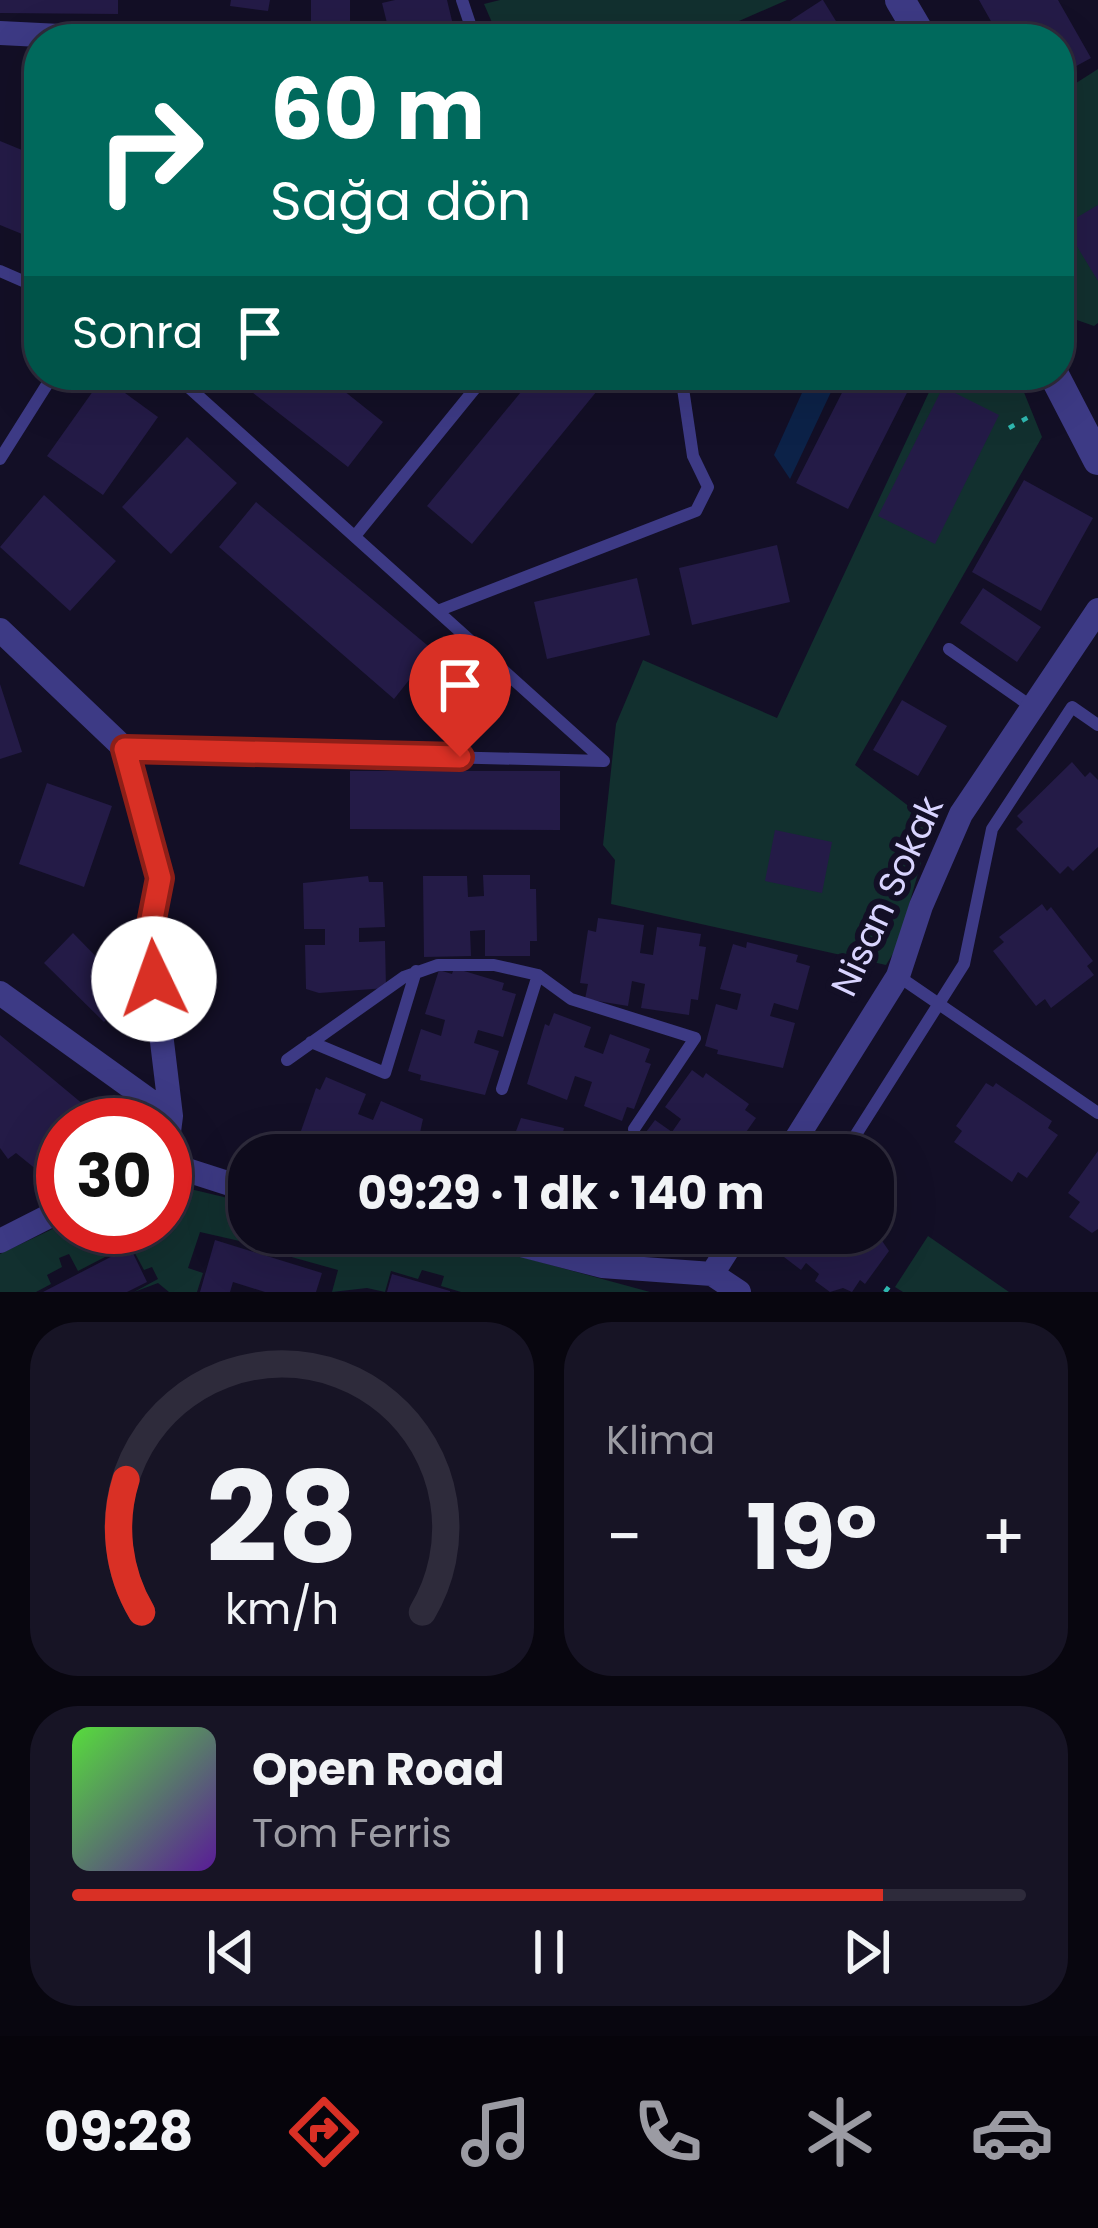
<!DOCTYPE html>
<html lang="tr">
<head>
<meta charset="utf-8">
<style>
  body { margin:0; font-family:Poppins,sans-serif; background:#171425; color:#f1f3f6; height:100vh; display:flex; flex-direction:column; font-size:45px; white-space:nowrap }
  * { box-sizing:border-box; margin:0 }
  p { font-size:39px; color:#9b9ba3 }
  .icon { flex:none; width:66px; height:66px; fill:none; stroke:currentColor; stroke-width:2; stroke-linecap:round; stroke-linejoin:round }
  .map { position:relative; height:1292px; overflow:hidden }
  .details { display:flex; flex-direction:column; gap:30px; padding:30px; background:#08060f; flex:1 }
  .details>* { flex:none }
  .hud { position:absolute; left:24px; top:24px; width:1050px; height:366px; border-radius:48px; box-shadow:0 12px 48px #0002,0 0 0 3px #2e2b3b; background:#00695c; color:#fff; overflow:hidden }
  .speed { position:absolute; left:36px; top:1098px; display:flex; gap:24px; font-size:60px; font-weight:700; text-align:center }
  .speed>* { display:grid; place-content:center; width:156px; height:156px; border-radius:50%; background:#0e0b1c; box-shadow:0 12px 48px #0002,0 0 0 3px #2e2b3b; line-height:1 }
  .speed .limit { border:18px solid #d22; background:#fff; color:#111 }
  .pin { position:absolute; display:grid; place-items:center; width:102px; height:102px; color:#fff; margin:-123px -51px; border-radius:50% 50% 50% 0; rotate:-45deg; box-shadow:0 0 12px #0007 }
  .pin .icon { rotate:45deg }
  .me { position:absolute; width:132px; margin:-66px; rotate:357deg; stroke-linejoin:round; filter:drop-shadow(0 0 9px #0008) }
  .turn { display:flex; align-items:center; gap:42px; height:252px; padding:0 48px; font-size:54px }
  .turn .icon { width:156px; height:156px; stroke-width:2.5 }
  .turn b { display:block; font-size:84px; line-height:102px }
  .then { display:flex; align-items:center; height:114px; padding:0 48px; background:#0003; gap:24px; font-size:45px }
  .big { font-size:90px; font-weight:700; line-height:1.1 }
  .details .tile { flex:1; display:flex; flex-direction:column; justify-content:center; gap:18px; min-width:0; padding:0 42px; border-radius:48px; background:#171425 }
  .details .dial { align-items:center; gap:0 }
  .dial svg { height:312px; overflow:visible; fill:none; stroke:#2e2b3b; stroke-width:7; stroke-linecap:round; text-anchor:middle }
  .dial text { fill:#f1f3f6; stroke:none }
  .song { display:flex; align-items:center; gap:36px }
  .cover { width:144px; height:144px; border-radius:18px; background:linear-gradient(135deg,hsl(110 70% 55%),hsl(270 70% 35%)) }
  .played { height:12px; border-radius:6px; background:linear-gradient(90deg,#d93025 85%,#2e2b3b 85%) }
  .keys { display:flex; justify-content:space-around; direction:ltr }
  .heat { display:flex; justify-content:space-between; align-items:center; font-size:66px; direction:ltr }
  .details .tiles { flex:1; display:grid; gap:30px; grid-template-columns:1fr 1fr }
  .tile:last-child { grid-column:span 2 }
  .trip { position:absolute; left:228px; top:1134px; width:666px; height:120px; border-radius:48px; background:#0e0b1c; box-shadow:0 12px 48px #0002,0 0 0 3px #2e2b3b; font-weight:700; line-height:120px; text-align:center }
  .menu { display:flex; height:192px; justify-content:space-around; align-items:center; background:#06040b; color:#9b9ba3 }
  .menu .icon { width:84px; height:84px }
  .menu .selected { color:#d93025 }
  .menu b { font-size:54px; color:#f1f3f6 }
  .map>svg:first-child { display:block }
  .green { fill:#12302f }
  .water { fill:#0c2248 }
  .building { fill:#241b47 }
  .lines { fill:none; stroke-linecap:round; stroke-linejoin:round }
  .path { stroke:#2fb8b0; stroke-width:4.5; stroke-dasharray:6 9; stroke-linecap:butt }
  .service { stroke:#3d3a85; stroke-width:12 }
  .minor { stroke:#3d3a85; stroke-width:24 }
  .tertiary { stroke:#3d3a85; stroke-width:30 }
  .route-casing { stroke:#8d1f18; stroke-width:30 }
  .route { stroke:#d93025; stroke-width:21 }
  .labels { text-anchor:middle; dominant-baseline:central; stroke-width:12; stroke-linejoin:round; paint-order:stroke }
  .street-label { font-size:36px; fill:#d9d4ff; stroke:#130f26 }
</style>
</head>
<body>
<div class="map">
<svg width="1098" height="1292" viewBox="0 0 1098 1292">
  <rect width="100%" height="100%" fill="#130f26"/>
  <path class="green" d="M500,0H787L698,39H536L494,27L484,4Z
    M1098,69V323L1094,326L1074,319L1059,284V94Z
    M937,375H1017L1042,437L855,765L932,824L897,947L886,965L611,904L615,860L603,845L616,724L643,660L777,718Z
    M165,1183L249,1203L244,1242L200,1232L188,1268L203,1273L197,1292H169L158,1283L134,1292L158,1279L152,1267L144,1270L130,1244L78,1271L69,1254L59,1258L62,1267L47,1275L51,1284L36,1292H0V1254L63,1224L165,1227Z
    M276,1233H386L492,1249L650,1292H461L441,1286L444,1276L422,1270L418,1279L391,1271L385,1292L367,1288L332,1292L338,1270L270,1251Z
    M928,1236L1009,1292H903L895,1287Z"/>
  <path class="water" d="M810,375H839L790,479L774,455Z"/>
  <path class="building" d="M0,0H118V14L0,13Z
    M231,0H270L268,11L230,6Z
    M311,0H350V25H311Z
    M395,0H447L453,25L391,39L382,3Z
    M823,0L847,39H762L822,0Z
    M979,0H1058L1091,58L1069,70L1059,39H1001Z
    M0,141L39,157V241L0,225Z
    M1098,205V281L1064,225Z
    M230,375H324L383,422L348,467Z
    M535,375H610L472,544L427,506Z
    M851,375H916L848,509L796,483Z
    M103,377L158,417L103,495L47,456Z
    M943,387L999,415L935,544L878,516Z
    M187,437L237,483L171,554L122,507Z
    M1024,480L1093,518L1041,611L972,572Z
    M44,495L116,561L70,611L0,547Z
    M256,502L433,650L394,699L219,547Z
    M777,545L790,602L692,625L679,568Z
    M637,578L650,635L547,659L534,602Z
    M983,588L1041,627L1017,662L960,623Z
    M0,684L22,752L0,759Z
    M902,700L947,726L918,776L873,750Z
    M1072,762L1085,777L1090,772L1098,780V847L1073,871L1068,866L1060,874L1016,829L1023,822L1017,816Z
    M350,771H560V830L350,829Z
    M47,783L112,806L84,887L19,864Z
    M775,830L832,842L822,893L765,881Z
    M483,875H530V889H536L537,941H530V956H485V930L470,931L471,956L424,957L423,876H467L468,897L484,896Z
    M368,876L369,882H383L385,927L359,928V942L385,941L386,988L319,993L306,989L305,945H325V929H304L303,883Z
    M1042,904L1047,911L1051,907L1093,961L1087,966L1094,975L1051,1008L1045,999L1036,1006L993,951L1004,942L999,937Z
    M598,918L644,925L640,953L653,955L657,927L701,934L699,946L706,947L698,1000L691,999L689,1015L641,1008L645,984L632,981L628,1006L585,999L588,984L580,983L588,930L596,932Z
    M73,933L118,979L109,988L123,1002L104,1022L44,963Z
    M747,942L798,955L796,962L810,966L798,1010L774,1003L770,1016L795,1023L783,1068L717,1054L718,1050L705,1046L716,1004L737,1010L741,994L720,989L733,944L746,948Z
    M454,968L504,983L502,990L516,994L503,1037L478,1030L474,1043L499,1051L485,1095L420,1080L421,1075L408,1071L421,1029L441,1036L445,1020L425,1014L439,970L452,974Z
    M554,1013L591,1027L584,1047L603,1054L610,1034L650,1049L645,1062L651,1064L634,1109L627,1107L622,1121L584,1106L592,1082L575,1076L567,1100L527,1084L545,1024L549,1026Z
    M0,1035L90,1110L77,1125H63V1162L51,1152L37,1170L16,1153L8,1159L0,1148Z
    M692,1070L703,1078L706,1073L749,1104L745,1110L756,1118L730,1155L709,1140L700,1151L706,1155H629L655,1120L672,1132L681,1119L665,1107Z
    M326,1077L366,1094L358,1114L373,1120L381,1101L423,1119L415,1155H358L346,1146L343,1155L294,1151L316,1088L320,1090Z
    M986,1083L993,1087L996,1083L1052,1121L1048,1128L1058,1135L1027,1178L1018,1172L1012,1182L954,1142L962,1131L956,1126Z
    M521,1118L564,1128L559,1149L574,1152L579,1132L624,1143L621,1155H507Z
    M1098,1151V1229L1092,1233L1069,1217L1080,1202L1068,1193Z
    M873,1214L886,1223L878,1235L889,1251L865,1284L860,1280L852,1292L843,1288L830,1292L815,1281L819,1274L806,1263L801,1270L780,1254L784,1248L772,1239L777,1233H873Z
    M215,1240L322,1273L316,1292H265L233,1282L230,1292H200Z
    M130,1247L147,1282L127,1292H43Z
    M392,1274L450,1291V1292H387Z"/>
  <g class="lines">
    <path class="path" d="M1009,428L1034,414
      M885,1292L891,1284"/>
    <path class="service" d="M462,0L475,39
      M0,271L39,288
      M175,375L604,761
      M0,459L53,375
      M355,536L486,375
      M440,610L696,511L708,487L693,456L681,375
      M949,649L1032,707
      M125,749L603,761
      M898,976L1098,1113
      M311,1042L385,1073L416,971
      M287,1060L404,977L438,965H494L538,975L571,999L695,1038L634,1129
      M502,1089L538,975
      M843,1155L964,964L992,829L1072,707L1098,725"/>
    <path class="minor" d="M0,33L120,39
      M0,630L125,749L160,878L149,934L171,1116L165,1163
      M0,993L171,1116
      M786,1155L898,976L921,906L961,814L1098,610
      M165,1163L249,1190
      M475,1233L602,1266L712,1274L739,1292
      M0,1241L63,1209
      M712,1274L738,1233"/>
    <path class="tertiary" d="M900,0L923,39
      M1054,375L1098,460"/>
  </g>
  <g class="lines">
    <g class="route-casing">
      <path id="route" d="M154,979L149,934L160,878L125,749L460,757"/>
    </g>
    <use href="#route" class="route"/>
  </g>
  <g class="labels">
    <g class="street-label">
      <text transform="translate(887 896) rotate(-65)">Nisan Sokak</text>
    </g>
  </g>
</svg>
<div class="speed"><div class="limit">30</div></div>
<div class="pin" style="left:460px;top:757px;background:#d93025"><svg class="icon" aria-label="arrive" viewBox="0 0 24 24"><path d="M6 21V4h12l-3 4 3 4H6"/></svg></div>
<svg class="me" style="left:154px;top:979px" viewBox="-20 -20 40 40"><circle r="19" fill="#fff"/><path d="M0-13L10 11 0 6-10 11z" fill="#d93025"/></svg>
<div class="trip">09:29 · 1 dk · 140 m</div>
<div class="hud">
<div class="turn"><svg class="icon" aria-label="right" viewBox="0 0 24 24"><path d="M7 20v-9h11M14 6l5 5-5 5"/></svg><div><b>60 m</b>Sağa dön</div></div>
<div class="then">Sonra<svg class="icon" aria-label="arrive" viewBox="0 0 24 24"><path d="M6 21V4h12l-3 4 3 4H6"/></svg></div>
</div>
</div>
<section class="details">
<div class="tiles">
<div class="tile dial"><svg viewBox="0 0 100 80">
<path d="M14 69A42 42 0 1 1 86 69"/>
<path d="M14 69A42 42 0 0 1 10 35" stroke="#d93025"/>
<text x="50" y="56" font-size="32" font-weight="700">28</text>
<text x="50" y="72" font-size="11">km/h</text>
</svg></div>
<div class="tile"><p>Klima</p>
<div class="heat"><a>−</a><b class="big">19°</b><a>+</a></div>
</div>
<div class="tile">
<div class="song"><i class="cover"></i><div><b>Open Road</b><p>Tom Ferris</p></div></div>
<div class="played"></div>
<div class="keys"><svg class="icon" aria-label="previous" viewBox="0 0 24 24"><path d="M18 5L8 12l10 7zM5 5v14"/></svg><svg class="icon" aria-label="pause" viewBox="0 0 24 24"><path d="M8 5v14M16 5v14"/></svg><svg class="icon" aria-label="next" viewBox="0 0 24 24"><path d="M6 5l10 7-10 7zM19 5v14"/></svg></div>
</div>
</div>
</section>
<nav class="menu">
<b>09:28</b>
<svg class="icon selected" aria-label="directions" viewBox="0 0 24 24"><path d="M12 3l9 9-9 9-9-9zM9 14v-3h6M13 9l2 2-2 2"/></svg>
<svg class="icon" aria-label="music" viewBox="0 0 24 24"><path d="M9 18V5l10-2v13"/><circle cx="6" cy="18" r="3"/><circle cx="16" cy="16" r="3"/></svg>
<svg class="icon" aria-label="phone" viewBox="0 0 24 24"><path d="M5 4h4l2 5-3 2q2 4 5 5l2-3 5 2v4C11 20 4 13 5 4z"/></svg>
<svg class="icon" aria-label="climate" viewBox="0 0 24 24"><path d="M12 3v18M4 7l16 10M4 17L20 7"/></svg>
<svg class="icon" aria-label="car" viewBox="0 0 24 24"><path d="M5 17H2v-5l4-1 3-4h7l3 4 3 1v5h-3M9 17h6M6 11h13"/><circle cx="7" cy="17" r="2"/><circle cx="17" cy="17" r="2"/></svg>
</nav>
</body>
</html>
